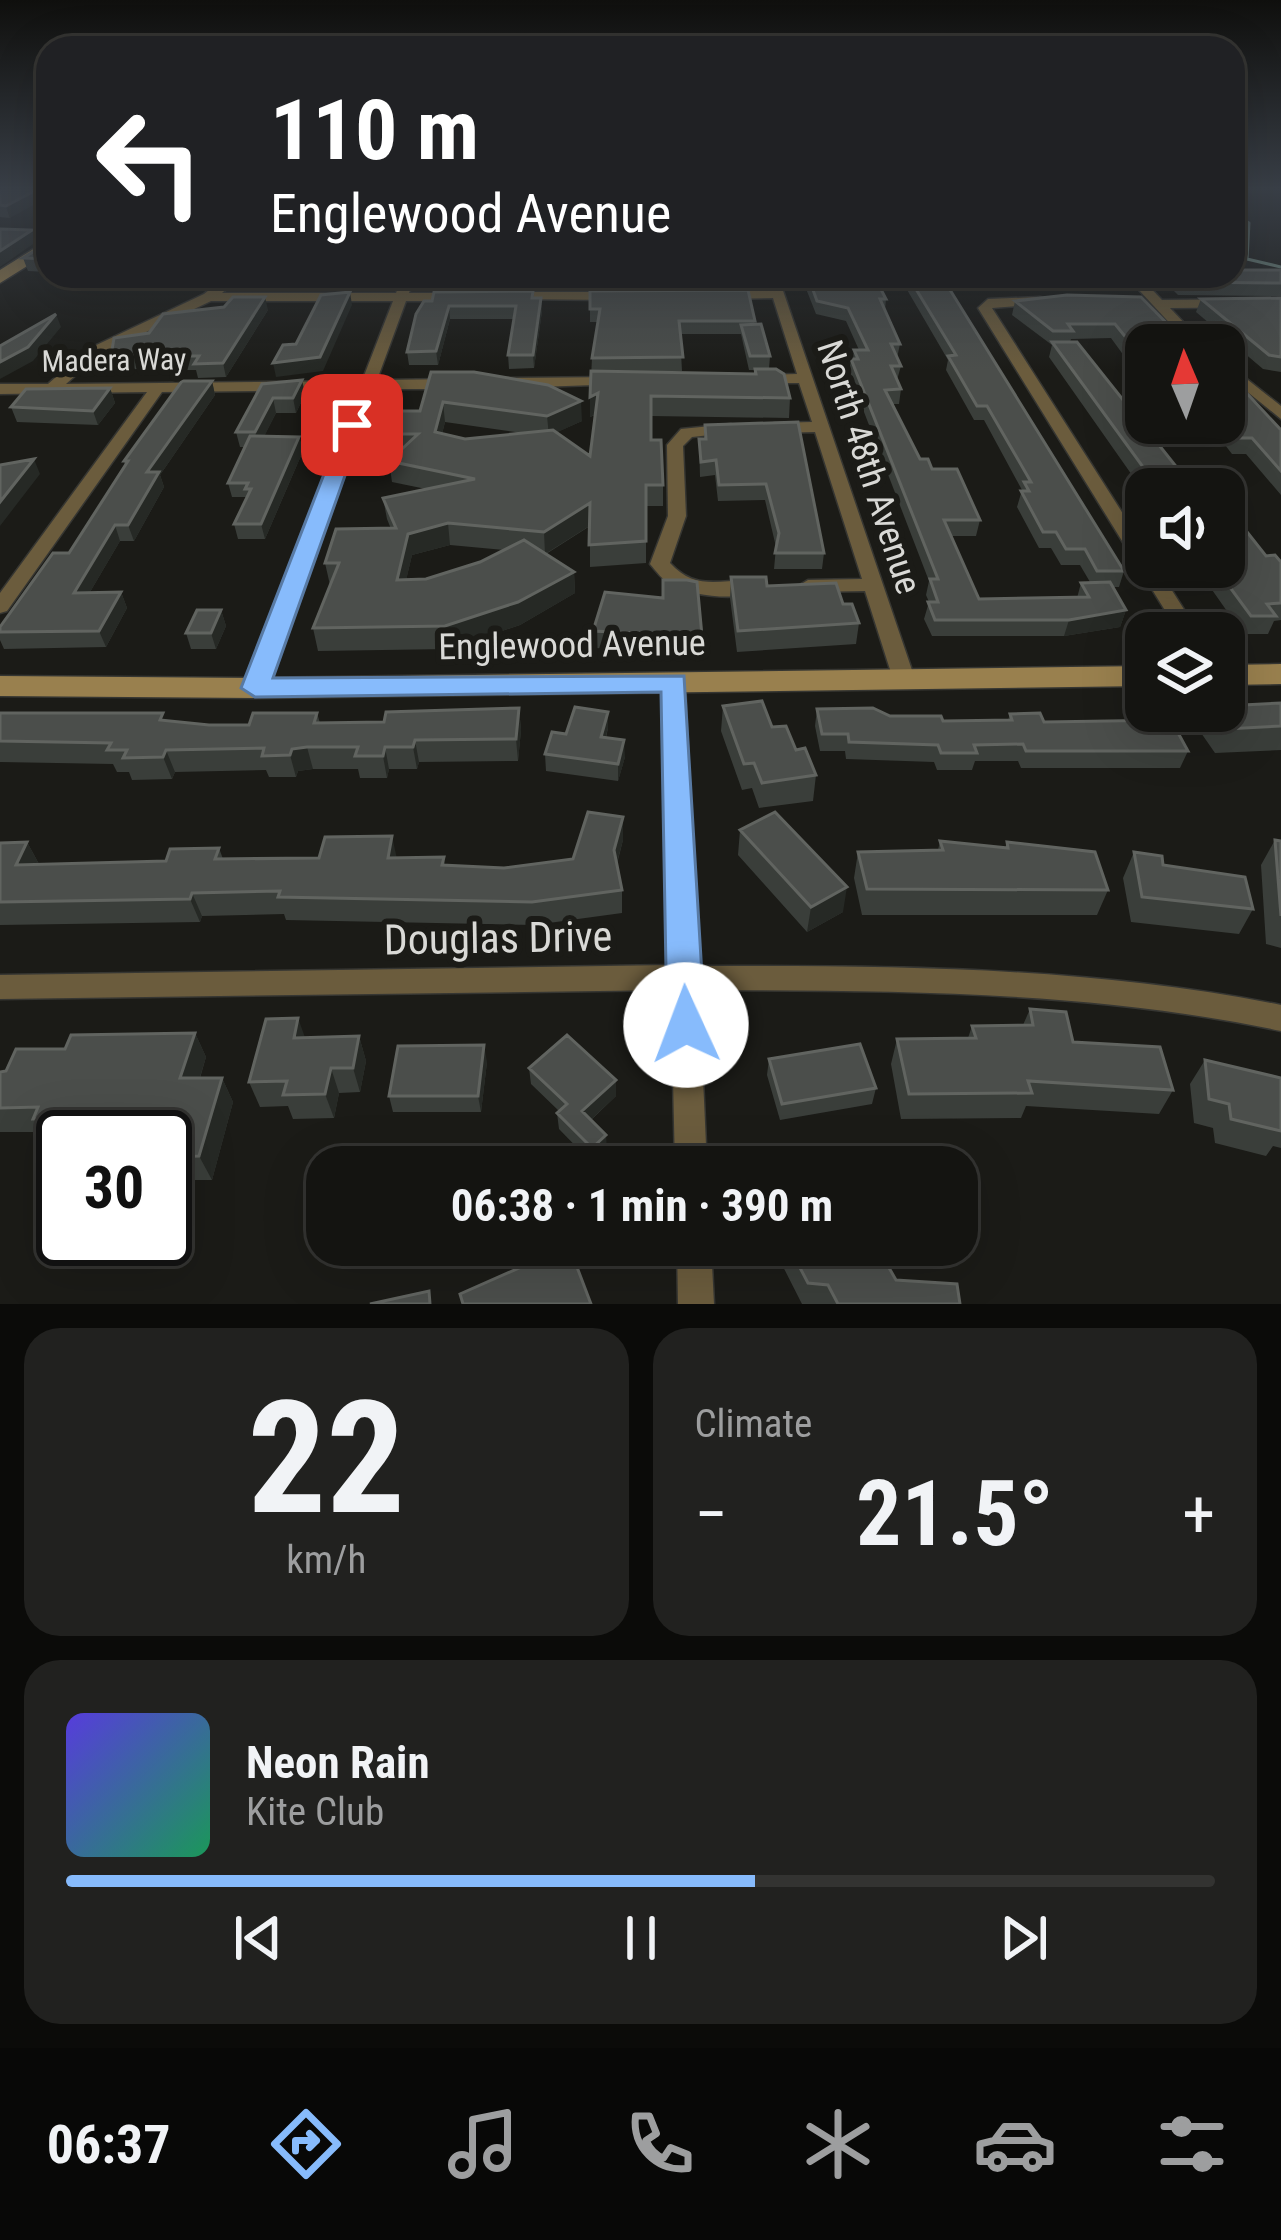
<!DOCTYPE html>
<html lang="en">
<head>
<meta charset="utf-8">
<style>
  body { margin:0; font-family:"Roboto Condensed",sans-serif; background:#21211f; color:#f1f3f6; height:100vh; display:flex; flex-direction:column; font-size:45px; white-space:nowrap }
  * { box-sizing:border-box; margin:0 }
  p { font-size:39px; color:#9d9e9f }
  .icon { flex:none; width:66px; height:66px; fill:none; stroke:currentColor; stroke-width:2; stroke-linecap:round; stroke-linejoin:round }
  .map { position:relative; height:1304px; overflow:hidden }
  .side { display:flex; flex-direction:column; gap:24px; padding:24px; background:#0b0b09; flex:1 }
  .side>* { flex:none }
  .guide { position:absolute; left:36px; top:36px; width:1209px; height:252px; border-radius:36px; box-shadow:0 12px 48px #0002,0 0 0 3px #333331; background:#202124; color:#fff; overflow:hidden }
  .needle { width:78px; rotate:358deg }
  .buttons { position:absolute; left:1125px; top:324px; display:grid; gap:24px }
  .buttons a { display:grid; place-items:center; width:120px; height:120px; border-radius:24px; background:#141411; box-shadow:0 12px 48px #0002,0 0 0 3px #333331; font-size:60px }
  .speed { position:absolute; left:36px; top:1110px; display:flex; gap:24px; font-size:60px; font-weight:700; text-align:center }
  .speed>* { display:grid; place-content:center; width:156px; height:156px; border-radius:50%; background:#141411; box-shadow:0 12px 48px #0002,0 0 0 3px #333331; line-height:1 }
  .speed .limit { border:6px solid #111; border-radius:18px; background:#fff; color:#111 }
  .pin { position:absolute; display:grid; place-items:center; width:102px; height:102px; color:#fff; margin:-51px; border-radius:24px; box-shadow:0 6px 18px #0006 }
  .me { position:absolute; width:132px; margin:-66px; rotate:358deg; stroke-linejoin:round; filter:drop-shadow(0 0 9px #0008) }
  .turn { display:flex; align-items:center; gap:42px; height:252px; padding:0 36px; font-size:54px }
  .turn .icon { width:156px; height:156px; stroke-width:2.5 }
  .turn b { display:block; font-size:84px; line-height:102px }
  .big { font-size:90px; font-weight:700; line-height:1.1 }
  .side .card { flex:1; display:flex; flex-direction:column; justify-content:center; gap:18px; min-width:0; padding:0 42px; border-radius:36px; background:#21211f }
  .side .dial { align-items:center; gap:0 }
  .dial b { font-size:156px; line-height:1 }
  .song { display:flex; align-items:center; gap:36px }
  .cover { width:144px; height:144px; border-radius:18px; background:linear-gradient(135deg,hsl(250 70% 55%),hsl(150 70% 35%)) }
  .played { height:12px; border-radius:6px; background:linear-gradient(90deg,#87bbfc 60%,#333331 60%) }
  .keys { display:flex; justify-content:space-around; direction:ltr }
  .heat { display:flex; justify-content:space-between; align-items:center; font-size:66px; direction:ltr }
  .side .tiles { flex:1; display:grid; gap:24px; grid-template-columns:1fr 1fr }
  .card:last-child { grid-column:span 2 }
  .trip { position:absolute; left:306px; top:1146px; width:672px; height:120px; border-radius:36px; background:#141411; box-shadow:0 12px 48px #0002,0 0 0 3px #333331; font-weight:700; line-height:120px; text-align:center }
  .tab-bar { display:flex; height:192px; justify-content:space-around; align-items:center; background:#080807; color:#9d9e9f }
  .tab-bar .icon { width:84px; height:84px }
  .tab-bar .on { color:#87bbfc }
  .tab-bar b { font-size:54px; color:#f1f3f6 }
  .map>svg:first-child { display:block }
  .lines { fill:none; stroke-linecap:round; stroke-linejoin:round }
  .stream { stroke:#769186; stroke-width:3 }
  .street-casing { stroke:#363632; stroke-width:3 }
  .secondary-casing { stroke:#363632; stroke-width:3 }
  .street { fill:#6b5c3d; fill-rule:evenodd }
  .secondary { fill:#99804e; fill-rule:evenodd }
  .wall { fill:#3a3e3a; fill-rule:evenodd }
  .shaded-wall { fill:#262925 }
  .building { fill:#4b4e4b; stroke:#616460; stroke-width:3 }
  .route { fill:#87bbfc; stroke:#587aa4; stroke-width:3 }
  .labels { text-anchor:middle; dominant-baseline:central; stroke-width:12; stroke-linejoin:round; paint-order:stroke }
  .far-street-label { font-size:30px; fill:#d9d9d6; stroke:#1b1b17 }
  .street-label { font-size:36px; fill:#d9d9d6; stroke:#1b1b17 }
  .near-street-label { font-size:42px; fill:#d9d9d6; stroke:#1b1b17 }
</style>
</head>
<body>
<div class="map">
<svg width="1281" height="1304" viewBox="0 0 1281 1304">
  <rect width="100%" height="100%" fill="#1b1b17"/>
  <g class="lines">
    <path class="stream" d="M1233,213L1249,223L1247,259L1281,267"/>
    <g class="street-casing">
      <path id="street" d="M227,276H241L222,293H396L403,276H415L409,293H459L466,297L459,301H406L377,380L457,379L465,384L457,389H374L266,688L255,695L244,688L359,390L162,392L7,611L0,613V593L147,392L0,394V384H48L88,349L204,294ZM211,301H393L362,381L66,384L98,355Z
        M766,276H778L915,679L912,684H896L893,679L865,591L808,592L798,586L808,580L862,579L815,432L774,433L766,428L774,423L812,422L799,383H758L751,379L758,375L797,374L773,298L724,299L717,295L724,291L770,290Z
        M1126,276H1139L1162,300L1281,299V307L1170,308L1205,345H1190Z
        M508,292H615L622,296L615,300L503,299V293Z
        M1040,297L1045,298V304L992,308L1146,550V567H1157L1199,633H1179L978,308L988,299Z
        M1224,361L1281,406V419L1224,373Z
        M619,377L624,378V384L506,388L498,383L506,378Z
        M731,424L739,429L737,432L692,437L683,446L686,516L670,563C703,600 739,568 769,587C747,602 696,598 672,585C662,580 657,572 650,564L668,516L667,445L681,429Z
        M674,675L685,682L698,966C894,966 1088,966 1281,1005V1031C1088,990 895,991 699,990L707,1167H675L671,990L0,999V975L670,965L663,682Z
        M677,1245H711L714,1304H678Z"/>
    </g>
    <g class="secondary-casing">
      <path id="secondary" d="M48,240V253L0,283V270Z
        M1281,664V684L1224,685V665Z
        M1146,666V686L255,698L0,696V676L255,678Z"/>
    </g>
    <use href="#street" class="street"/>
    <use href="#secondary" class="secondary"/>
  </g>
  <path class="wall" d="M0,188L10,218L0,217Z
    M48,233V272L28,271L23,258L46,244Z
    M1281,270V296L1178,295L1159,276H1233Z
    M259,276H288L277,288H262Z
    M438,276H538L536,287H439Z
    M591,276H745L744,286H591Z
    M801,276H874L886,299L885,310L900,344L897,358L901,366L897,380L901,389L899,404H892L920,459L932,469L980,520L976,536H951L979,599L1077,598L1081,583L1090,582L1080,565H1061L1051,548H1039L1017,507L1022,490L984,420H974L946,370L948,360L899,276H957L950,289L1124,571L1119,587H1113L1126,610L1120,627L1064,636H932L924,619L929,602L926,595L929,581L849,373L851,359H853L854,350H859L846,321L816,314Z
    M974,276H1118L1120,278L1116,291H1108L1107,283L977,281Z
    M533,291L534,298H541L542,311L534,368L509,369L508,355L514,319H450L438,365H409L407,352L424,301Z
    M590,291L755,321L754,324L770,356L769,369L790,398L789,418L651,416V440L663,485V506H646V563L590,567V526L546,554L574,572L575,593L520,625L448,649L318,651L313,628L330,585L325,563L391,529L387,519L383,498L426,489L392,482L389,461L396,454L372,455L369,434L420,411L431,372L582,421L557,432L590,456L595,415L590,417V397L592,358L598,322H590ZM680,334H741L749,370H755V374L631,371H682ZM445,422L522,433L465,439L442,434ZM450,545L504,550L480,562L426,579L406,580L412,555Z
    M1067,295L1188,345H1146V362L1144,360H1127L1111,338L1071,339L1070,342L1194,489H1146V495L1049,357L1052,345L1012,315L1015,301Z
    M1281,298V372L1263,369L1196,312L1201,299Z
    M268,310L226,377L198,378L196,370H184L183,367L116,370L111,356L149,333Z
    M1224,372L1281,430V495L1246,454H1232L1208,423H1224Z
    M212,381L215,395L160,475L164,487L134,541H120L90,592H121L127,608L106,647L4,649L0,640V627L69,553L125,466L124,461Z
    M262,384L305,394L296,413H276L264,436L299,437L303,451L265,539H238L234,524L247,497H232L228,483L245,447H240L236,432Z
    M110,388L115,403L98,425L17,422L11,407Z
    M798,422L824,553L822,569H774L776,547L765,500L718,501L715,475L700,477L699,439H704L705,425Z
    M1266,556L1281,562V620L1274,621L1268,634H1243L1196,567H1224Z
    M731,577L843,604L859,623L856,644L737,652L730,598Z
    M663,580L702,636L701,652L594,648L593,631L662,598Z
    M221,610L226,626L216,649H191L186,633Z
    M1281,703V750L1215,753L1199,730L1208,711H1224Z
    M723,706L772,727L796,750L816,775L813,801L759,808L752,788L742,790L721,731Z
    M519,708L521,730L518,761L419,762L417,769H389L387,778H360L358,769H313L298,771L296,777H269L266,770L175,772L172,779L132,780L129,772H117L113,764L0,762V713L166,721L209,725H249L317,713L320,723L384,722Z
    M817,709L943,721L1008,720L1010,714L1188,751L1180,768H1021L1018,761H975L972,770H937L934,762L846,759L845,751H820L815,726Z
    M608,728L606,738L625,757L618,781L546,771L545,754L566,734Z
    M623,817V840L617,864L622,890V913L534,925L286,920L284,914L202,916L200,922L0,925V843L27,842L39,864L166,861L219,848L223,859L444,857L445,866L504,868L573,859Z
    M740,830L843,912L807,932L738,855Z
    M1275,840L1281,841V948L1266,944L1261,865Z
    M940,841L1005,848L1007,842L1108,890L1097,915H862L854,878L858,852L938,850Z
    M1134,852L1253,909L1239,934L1131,922L1123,878Z
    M1030,1009L1073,1042L1173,1090L1159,1114L1026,1106L1021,1118L901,1119L891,1064L897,1039L968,1038L972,1026L1023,1025Z
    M195,1033L206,1057L200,1078H222L233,1102L212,1180H177L165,1158V1137H63V1143H49L41,1132H0V1072L6,1071L65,1049Z
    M359,1036L366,1061L360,1092L339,1093L334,1118L293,1119L288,1106L260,1107L249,1082L305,1037Z
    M769,1059L876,1088L872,1104L780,1120L767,1075Z
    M1205,1060L1281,1078V1148L1273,1146L1266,1156L1215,1143L1213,1128L1194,1123L1190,1084Z
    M487,1062L481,1112H393L389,1096Z
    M529,1068L616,1096L591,1120L607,1151L593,1164L559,1129L557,1113L559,1111L531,1084Z
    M772,1245H885L882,1255L896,1280L960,1304H802Z"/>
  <path class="shaded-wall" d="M40,188H48V197L10,218L6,206Z
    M32,230L36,242L0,267V251Z
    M274,276H288L277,288Z
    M337,276H371L367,285L339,288Z
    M350,292L352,305L323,371L276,377L273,363L320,357Z
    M265,297L268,310L226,377L223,363Z
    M541,298L542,311L534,368L533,355Z
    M449,306L450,319L438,365L436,351Z
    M56,314L61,327L33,361L0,379V362Z
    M302,380L305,394L296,413L293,398Z
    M212,381L215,395L160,475L164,487L134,541L128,525L147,472Z
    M110,388L115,403L98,425L93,411Z
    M598,393V413L590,417V397Z
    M273,398L276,413L259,447L255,432Z
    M581,401L582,421L549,436L547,416Z
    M443,402L445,422L437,453L435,432Z
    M299,437L303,451L265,539L261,524Z
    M34,459L40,474L0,526V502Z
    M590,503L591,525L545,554L544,532Z
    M448,523L450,545L412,555L401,602L397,580L408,534Z
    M115,525L120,541L80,609L74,593Z
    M574,572L575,593L520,625L448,649L445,626Z
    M121,592L127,608L106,647L99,631Z
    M221,610L226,626L216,649L211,633Z
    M1126,610L1120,627L1064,636L1069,620Z
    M519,708L521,730L518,761L516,739Z
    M608,712V728L601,754V737Z
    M415,740L419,762L417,769L413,747Z
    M624,740L625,757L618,781V764Z
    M307,747L313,769L298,771L296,777L290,755L292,749Z
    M385,747L389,769L387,778L383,756Z
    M166,750L175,772L172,779L163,757Z
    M623,817V840L614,873V850Z
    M392,836L397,859L388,858Z
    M27,842L40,866L16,865Z
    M847,887L843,912L807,932L811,907Z
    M192,893L202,916L200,922L190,899Z
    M298,1018L307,1043L294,1038Z
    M195,1033L206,1057L192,1103L180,1078Z
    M359,1036L366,1061L360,1092L353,1068Z
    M484,1045L487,1062L481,1112L478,1096Z
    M331,1068L339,1093L334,1118L325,1094Z
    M222,1078L233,1102L212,1180L199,1156Z
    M616,1080V1096L583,1127L582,1111Z
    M606,1135L607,1151L593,1164L592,1148Z"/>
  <path class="building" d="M0,188H40L6,206L0,205Z
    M0,229L32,230L0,251Z
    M48,233V259L23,258L46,244Z
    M1233,270H1281V283L1182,282L1176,276H1233Z
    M808,276H874L886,299H880L900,344H891L901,366H891L901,389L885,390L920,459H928L932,469H957L980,520H944L979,599L1089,597L1081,583L1110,582L1126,610L1069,620H935L928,602H938L930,579H938L851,359H858L854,350H868L848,308L817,301Z
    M908,276H952L947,285L1124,571H1097L1085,549H1066L1056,532H1043L1021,491H1029L1024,482H1031L987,406H977L948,356L956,355Z
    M748,290L755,321H679L683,357L592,358L600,309H590V291Z
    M533,291L532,298H541L533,355H508L516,306H449L436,351L407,352L416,314L424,301H432L434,292Z
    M350,292L320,357L273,363L283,345L296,344L321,295Z
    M1067,295L1141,297L1188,345H1132L1115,324H1068L1073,331H1053L1015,301Z
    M233,297H265L223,363L194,364L199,356H180L182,353L111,356L114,338L149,333L163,314L224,307Z
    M1281,298V357L1269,355L1201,299Z
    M56,314L28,347L0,362V346Z
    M761,324L770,356H750L741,325Z
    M1052,342H1077L1194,489H1159Z
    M755,369H776L784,374L790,398L651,396V440H661L663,485H646V541L589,545L590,503L544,532L448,523L408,534L397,580L426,579L480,562L524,540L574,572L518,602L445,626L313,628L339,563H325L336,529L396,528L383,498L475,479L389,461L418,434H369L377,411H420L431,372H474L548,385L581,401L547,416L443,402L435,432L465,439L553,430L590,456L598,393L590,397L591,371L756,374Z
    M1224,372H1227L1281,430V471L1252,438H1238L1224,420Z
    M302,380L293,398H273L255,432H236L262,384Z
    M182,381H212L147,472H159L128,525H115L74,593L121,592L99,631L0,632V627L53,553H69L128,461H124Z
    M110,388L93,411L11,407L26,389Z
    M798,422L824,553H775L779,533L766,484L719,485L716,460L701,462L699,439H706L705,425Z
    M250,436L299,437L261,524H234L251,489H245L248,483H228Z
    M34,459L0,502V465Z
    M1236,518L1266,556L1275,555L1281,562V603L1267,604L1276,616H1251L1215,567H1224V519Z
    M731,577H766L767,586L836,583L843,604H852L859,623L738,631Z
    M663,580H687L697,582L702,636L593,631L605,592L663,598Z
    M197,610H221L211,633H186Z
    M762,701L772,727L786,726L796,750L805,748L816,775L762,783L754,763L744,764L723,706Z
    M1281,703V726L1226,729L1213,711H1224V706Z
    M575,707L608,712L601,737L624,740L618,764L545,754L552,732L566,734Z
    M519,708L516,739L415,740L413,747H385L383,756H355L358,747H307L292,749L290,755L262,756L264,748L166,750L163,757L123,758L127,750H107L111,743L0,741V713H163L160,720L209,725H249L253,713H317L314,723L384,722L386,712Z
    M873,708L890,716H941L943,721L1012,720L1010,714L1040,713L1044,722L1171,720L1188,751H1026L1023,744L974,745L977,753H941L938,745L849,742L848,734H822L817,709Z
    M588,812L623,817L614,850L622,890L532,902L278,897L280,891L192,893L190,899L0,902V843L27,842L16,865L166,861L170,849L219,848L215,859L319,858L325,837L392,836L388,858L444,857L442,865L504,868L573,859Z
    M775,812L847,887L811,907L740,830Z
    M1275,840L1281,841V916Z
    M940,841L1008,848L1007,842L1095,852L1108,890L867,889L858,852L943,850Z
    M1134,852L1162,856L1163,865L1245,877L1253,909L1142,897Z
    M1030,1009L1066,1012L1073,1042L1160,1047L1173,1090L1028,1081L1032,1093L909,1094L897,1039L976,1038L972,1026L1033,1025Z
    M298,1018L294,1038L359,1036L353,1068H331L325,1094L283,1095L287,1081L249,1082L266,1019Z
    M195,1033L180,1078H222L199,1156L165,1157L173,1129L114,1130L119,1118L33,1119L38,1107L0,1108V1072L6,1071L16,1049H65L71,1035Z
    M567,1035L616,1080L582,1111L606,1135L592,1148L557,1113L567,1104L529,1068Z
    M860,1044L876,1088L782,1104L769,1059Z
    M484,1045L478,1096H389L398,1046Z
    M1205,1060L1281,1078V1131L1231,1119L1229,1104L1209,1099Z
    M788,1245H876L896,1280L957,1284L960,1304H838L828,1285L808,1283Z
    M569,1246L591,1304H463L460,1294Z
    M429,1291L430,1304H370Z"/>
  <linearGradient id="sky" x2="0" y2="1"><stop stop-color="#0f0f0d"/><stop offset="0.51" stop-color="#393f47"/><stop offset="1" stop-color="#393f47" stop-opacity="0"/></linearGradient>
  <rect width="1281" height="370" fill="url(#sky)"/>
  <path class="route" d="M345,420L363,425L273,678L684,676L705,1025L700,1037L686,1042L673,1037L667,1025L661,692L255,697L241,688Z"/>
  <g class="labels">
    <g class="far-street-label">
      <text transform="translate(114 360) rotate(-1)">Madera Way</text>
    </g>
    <g class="street-label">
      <text transform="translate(869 467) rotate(72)">North 48th Avenue</text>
      <text transform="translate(572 645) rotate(-1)">Englewood Avenue</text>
    </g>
    <g class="near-street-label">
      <text transform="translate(498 938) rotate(-1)">Douglas Drive</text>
    </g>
  </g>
</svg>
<div class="buttons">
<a><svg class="needle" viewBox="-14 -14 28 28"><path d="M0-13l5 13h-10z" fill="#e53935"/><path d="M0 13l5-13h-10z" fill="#9d9e9f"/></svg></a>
<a><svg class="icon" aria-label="sound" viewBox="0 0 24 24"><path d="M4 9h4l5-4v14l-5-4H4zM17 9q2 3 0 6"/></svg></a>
<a><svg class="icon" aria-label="layers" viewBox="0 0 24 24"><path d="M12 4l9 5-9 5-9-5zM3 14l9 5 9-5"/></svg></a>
</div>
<div class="speed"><div class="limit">30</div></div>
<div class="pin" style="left:352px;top:425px;background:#d93025"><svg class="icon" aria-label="arrive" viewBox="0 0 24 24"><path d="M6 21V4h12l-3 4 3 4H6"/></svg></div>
<svg class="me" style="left:686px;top:1025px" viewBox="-20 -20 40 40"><circle r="19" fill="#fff"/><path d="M0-13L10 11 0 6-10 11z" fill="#87bbfc"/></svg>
<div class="trip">06:38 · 1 min · 390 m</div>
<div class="guide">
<div class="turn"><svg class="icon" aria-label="left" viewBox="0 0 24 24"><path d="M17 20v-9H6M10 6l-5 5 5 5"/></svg><div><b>110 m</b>Englewood Avenue</div></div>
</div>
</div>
<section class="side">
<div class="tiles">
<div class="card dial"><b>22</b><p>km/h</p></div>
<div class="card"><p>Climate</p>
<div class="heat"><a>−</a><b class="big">21.5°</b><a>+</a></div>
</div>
<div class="card">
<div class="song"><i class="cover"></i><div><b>Neon Rain</b><p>Kite Club</p></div></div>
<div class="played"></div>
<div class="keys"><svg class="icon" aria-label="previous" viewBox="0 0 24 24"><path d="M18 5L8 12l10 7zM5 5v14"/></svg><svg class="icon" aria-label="pause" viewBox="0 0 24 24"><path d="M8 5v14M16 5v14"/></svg><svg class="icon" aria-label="next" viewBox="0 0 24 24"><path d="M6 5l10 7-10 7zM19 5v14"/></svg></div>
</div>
</div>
</section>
<nav class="tab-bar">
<b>06:37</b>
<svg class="icon on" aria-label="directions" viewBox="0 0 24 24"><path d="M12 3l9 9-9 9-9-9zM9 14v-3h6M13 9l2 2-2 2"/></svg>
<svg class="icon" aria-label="music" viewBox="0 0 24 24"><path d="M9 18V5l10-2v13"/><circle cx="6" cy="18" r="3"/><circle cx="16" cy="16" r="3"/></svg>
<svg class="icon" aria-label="phone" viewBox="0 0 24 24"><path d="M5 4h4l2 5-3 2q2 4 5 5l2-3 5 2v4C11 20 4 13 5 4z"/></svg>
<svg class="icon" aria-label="climate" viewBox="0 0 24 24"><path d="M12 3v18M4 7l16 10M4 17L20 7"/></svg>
<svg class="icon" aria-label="car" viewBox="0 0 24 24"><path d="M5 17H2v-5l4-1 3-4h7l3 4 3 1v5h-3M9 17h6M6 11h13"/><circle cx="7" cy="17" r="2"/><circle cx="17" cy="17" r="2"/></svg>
<svg class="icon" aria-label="filters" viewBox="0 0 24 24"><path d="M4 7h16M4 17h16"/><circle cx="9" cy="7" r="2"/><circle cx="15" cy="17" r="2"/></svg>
</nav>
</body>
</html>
